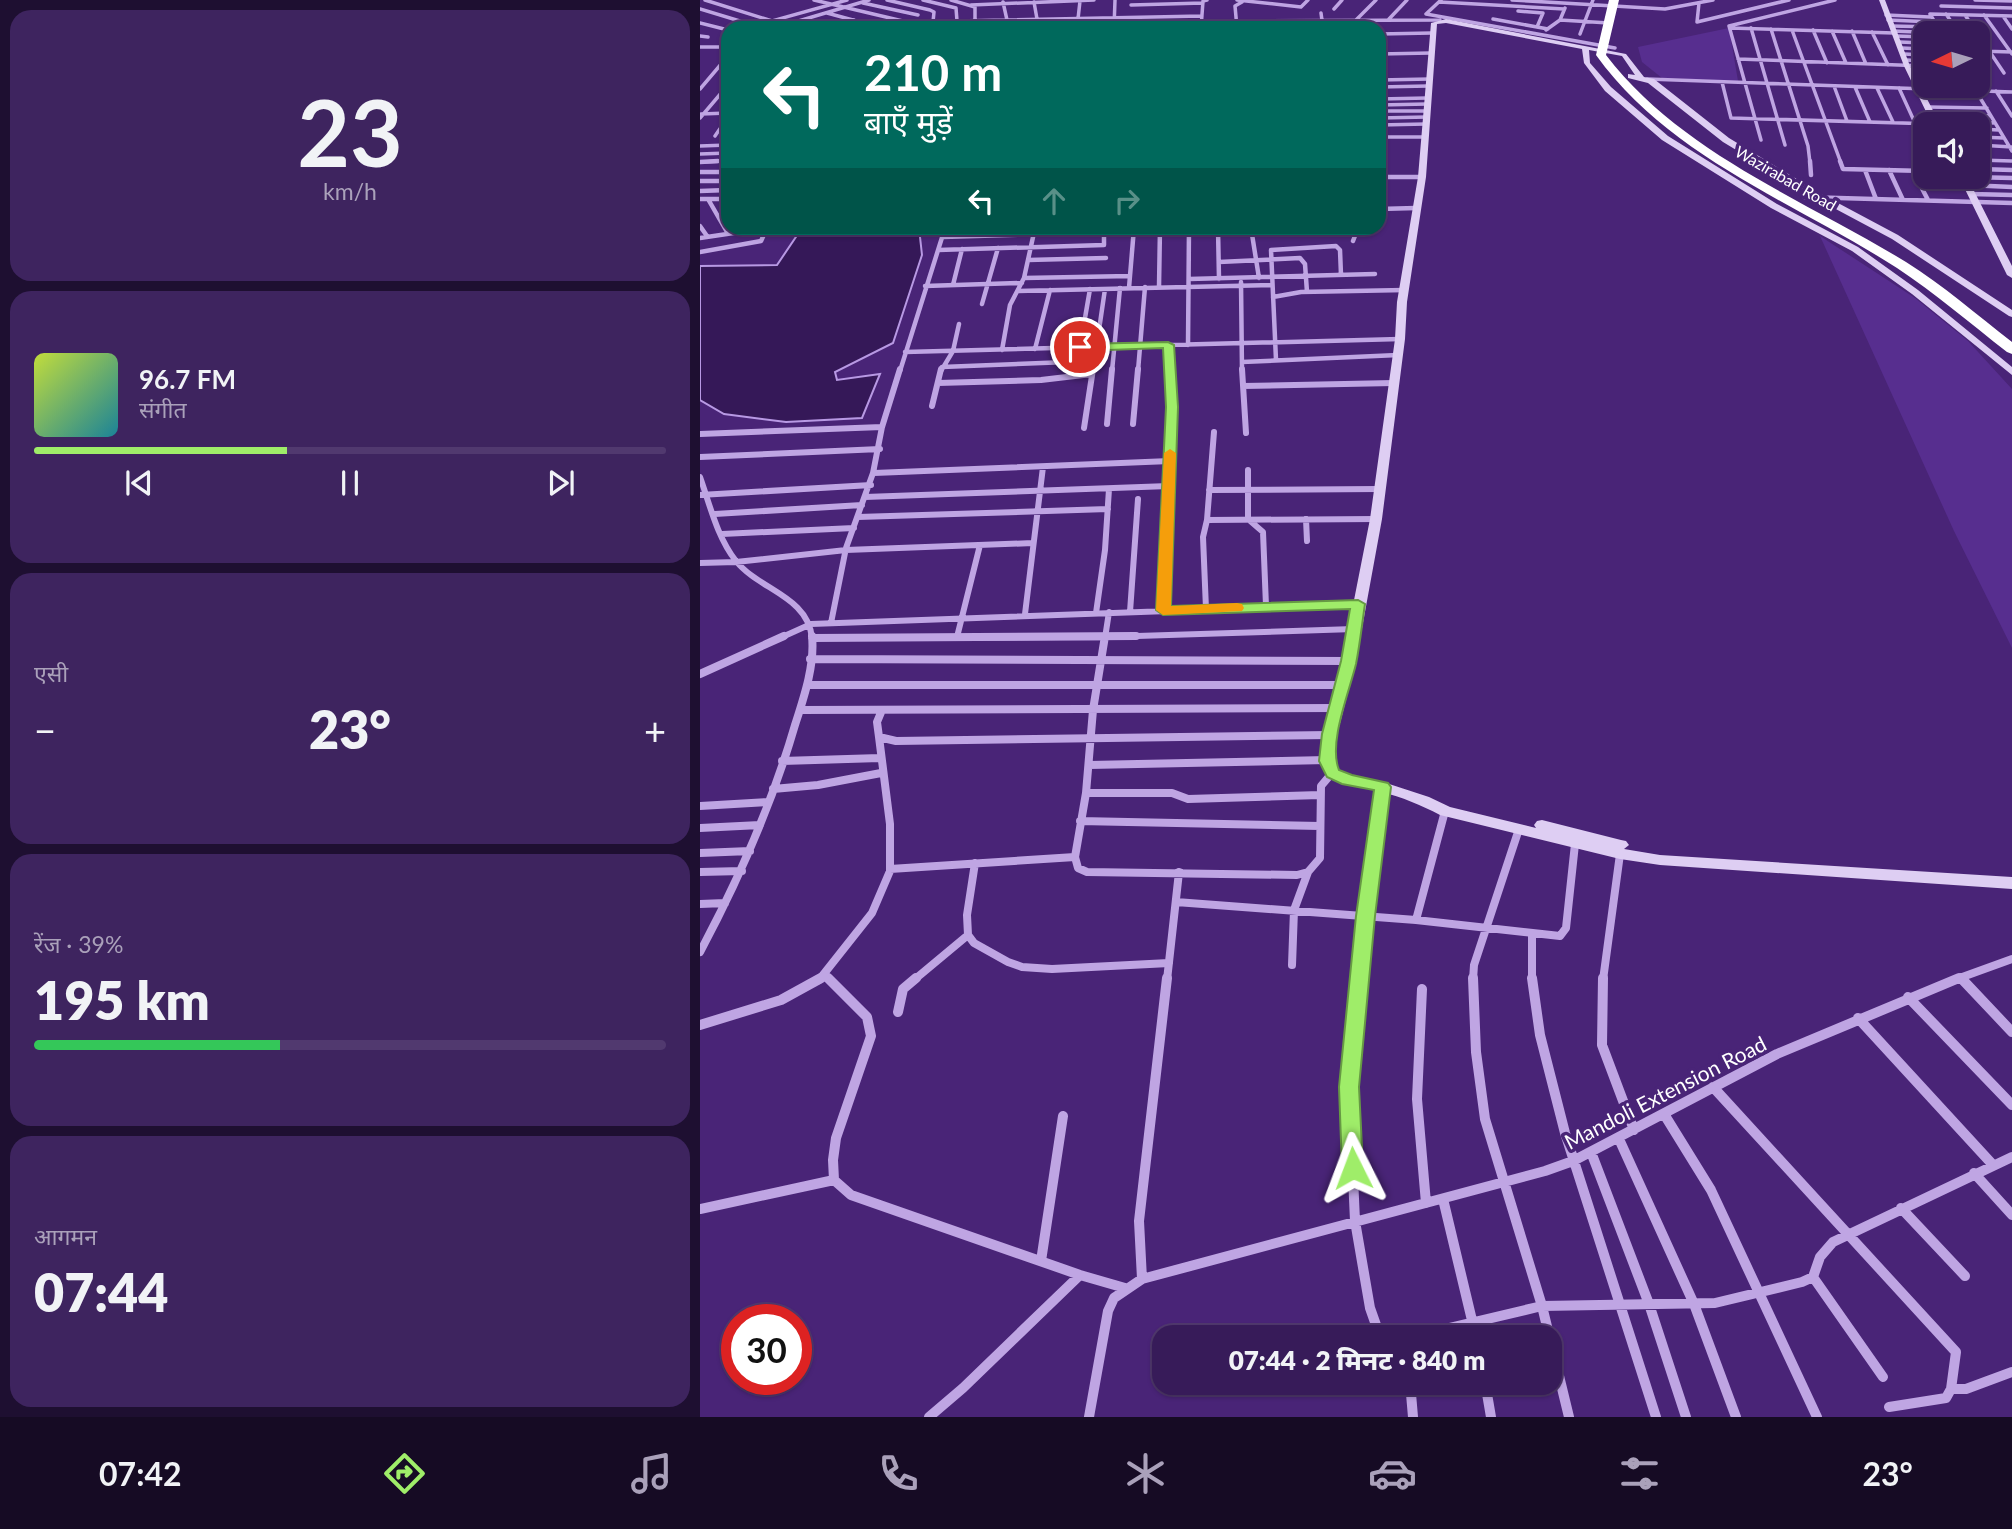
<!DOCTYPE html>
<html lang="hi">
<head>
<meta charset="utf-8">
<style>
  body { margin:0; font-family:Lato,"Noto Sans Devanagari",sans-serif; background:#3e245f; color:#f1f3f6; height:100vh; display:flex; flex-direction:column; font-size:26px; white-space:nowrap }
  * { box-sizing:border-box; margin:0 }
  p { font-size:23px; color:#aaa1ba }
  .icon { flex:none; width:38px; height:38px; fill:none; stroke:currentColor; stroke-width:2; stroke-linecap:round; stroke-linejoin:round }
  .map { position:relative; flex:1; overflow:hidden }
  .drawer { display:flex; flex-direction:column; gap:10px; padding:10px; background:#1e0f31; width:700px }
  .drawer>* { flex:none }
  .hud { position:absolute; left:21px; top:21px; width:665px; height:214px; border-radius:21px; box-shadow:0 2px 5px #0004,0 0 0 2px #51396f; background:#00695c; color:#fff; overflow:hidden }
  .needle { width:46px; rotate:265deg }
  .tools { position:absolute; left:1213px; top:21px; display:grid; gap:14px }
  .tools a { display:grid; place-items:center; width:77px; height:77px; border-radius:14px; background:#371b59; box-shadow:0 2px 5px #0004,0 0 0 2px #51396f; font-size:35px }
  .speed { position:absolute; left:21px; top:1304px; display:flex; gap:14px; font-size:35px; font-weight:700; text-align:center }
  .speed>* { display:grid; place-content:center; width:91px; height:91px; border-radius:50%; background:#371b59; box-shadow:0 2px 5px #0004,0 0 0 2px #51396f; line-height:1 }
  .speed .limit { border:10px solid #d22; background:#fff; color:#111 }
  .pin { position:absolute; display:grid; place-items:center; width:60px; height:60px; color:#fff; margin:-30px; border:4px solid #fff; border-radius:50%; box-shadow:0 2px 7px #0007 }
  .me { position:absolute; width:77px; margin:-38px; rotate:357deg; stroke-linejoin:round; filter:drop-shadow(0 0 5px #0008) }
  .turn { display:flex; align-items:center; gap:24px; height:147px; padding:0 28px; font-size:32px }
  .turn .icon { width:91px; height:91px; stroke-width:2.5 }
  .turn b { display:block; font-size:49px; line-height:60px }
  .lanes { display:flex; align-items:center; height:66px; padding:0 28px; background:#0003; justify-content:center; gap:35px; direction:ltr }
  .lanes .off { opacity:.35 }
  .big { font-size:52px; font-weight:800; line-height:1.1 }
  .drawer .card { flex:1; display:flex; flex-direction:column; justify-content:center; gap:10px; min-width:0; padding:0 24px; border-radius:21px; background:#3e245f }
  .drawer .dial { align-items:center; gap:0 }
  .dial b { font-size:91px; line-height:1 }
  .song { display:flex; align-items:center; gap:21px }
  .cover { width:84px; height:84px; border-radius:10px; background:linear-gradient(135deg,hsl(70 70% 55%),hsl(190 70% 35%)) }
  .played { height:7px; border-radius:4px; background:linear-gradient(90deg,#9fed69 40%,#51396f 40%) }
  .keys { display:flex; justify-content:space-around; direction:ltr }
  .heat { display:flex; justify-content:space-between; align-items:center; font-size:38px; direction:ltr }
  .charge { height:10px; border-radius:5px; background:linear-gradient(90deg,#34c759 39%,#51396f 0) }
  .trip { position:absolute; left:452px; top:1325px; width:410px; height:70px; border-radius:21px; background:#371b59; box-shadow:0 2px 5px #0004,0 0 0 2px #51396f; font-weight:800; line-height:70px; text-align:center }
  .tabs { display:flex; height:112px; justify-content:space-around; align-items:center; background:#160b24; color:#aaa1ba }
  .tabs .icon { width:49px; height:49px }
  .tabs .selected { color:#9fed69 }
  .tabs b { font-size:32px; color:#f1f3f6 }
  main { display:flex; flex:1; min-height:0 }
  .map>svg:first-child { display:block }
  .green { fill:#572e8f }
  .water { fill:#351858; stroke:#b899e4; stroke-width:2 }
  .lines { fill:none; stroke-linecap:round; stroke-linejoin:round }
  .street-far4 { stroke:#bfa5e3; stroke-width:3.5 }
  .street-far3 { stroke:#bfa5e3; stroke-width:4.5 }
  .street-far2 { stroke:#bfa5e3; stroke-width:6 }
  .street-far1 { stroke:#bfa5e3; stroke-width:8 }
  .street { stroke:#bfa5e3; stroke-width:10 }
  .secondary { fill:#decef3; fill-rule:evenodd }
  .highway { fill:#fff; fill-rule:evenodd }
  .route { fill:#9fed69; stroke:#679a44; stroke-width:2 }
  .slow { fill:#f59e0b }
  .labels { text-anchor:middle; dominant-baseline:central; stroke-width:7; stroke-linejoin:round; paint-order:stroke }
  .far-street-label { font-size:16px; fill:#fff; stroke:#492477 }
  .near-street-label { font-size:21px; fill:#fff; stroke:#492477 }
</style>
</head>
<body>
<main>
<section class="drawer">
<div class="card dial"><b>23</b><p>km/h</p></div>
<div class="card">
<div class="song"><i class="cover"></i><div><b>96.7 FM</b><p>संगीत</p></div></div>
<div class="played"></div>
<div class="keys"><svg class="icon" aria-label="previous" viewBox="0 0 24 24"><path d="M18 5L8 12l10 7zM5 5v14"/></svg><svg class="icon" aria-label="pause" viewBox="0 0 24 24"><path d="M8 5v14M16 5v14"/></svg><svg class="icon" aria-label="next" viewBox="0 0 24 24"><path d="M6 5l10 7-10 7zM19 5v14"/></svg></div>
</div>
<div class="card"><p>एसी</p>
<div class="heat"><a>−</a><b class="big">23°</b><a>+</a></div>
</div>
<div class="card"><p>रेंज · 39%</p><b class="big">195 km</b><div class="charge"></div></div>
<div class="card"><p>आगमन</p><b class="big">07:44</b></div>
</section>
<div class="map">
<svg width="1312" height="1417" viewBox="0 0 1312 1417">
  <rect width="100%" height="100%" fill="#492477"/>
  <path class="green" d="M1029,28L1038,81L962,78L942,62L938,47Z
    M1120,236L1215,298L1268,341L1312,389V648L1254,531Z"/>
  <path class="water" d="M102,228H219L222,255L193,343L135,372L137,380L180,374L162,418L86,422L24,414L0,400V266L77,265Z"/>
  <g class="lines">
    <path class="street-far4" d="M5,0L72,21
      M114,0L207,22L502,16
      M187,0L230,10L234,12L233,22
      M223,0L256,8L257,21
      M251,0L275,7V28
      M537,0L601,7L608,0
      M741,0L726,14L915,48
      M812,0L965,9L1013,0
      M1275,0L1312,1
      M303,2L307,20L305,28
      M739,2L864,9
      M163,3L218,15
      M999,3L997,22L1089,0
      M271,5L394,0
      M431,5L503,3
      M1241,6L1312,8
      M0,9L53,25
      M634,9L642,0
      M818,11L843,13L837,27
      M127,13L175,26
      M621,13L623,28
      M1246,14L1259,33
      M1186,15L1230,17
      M1265,15L1304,73
      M1284,15L1312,54
      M1303,16L1312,29
      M657,19L676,0
      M689,19L707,0
      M793,19L848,29
      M860,20L909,23
      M1188,20L1234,22
      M501,21L740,20
      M0,23L28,30
      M1191,26L1237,27
      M47,28L147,0
      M75,28L169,0
      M124,28L154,20
      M332,28L337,19L334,2
      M377,28L380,1
      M414,28L415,0
      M501,28L503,1L507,0
      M537,28L535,6L542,2
      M1030,28L1194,33
      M1051,28L1085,145
      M1071,29L1108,146L1110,163
      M846,30L860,20L865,8
      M1092,30L1141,163
      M1113,30L1127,63
      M1132,31L1146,63
      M1152,31L1166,64
      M1193,31L1240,33
      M1172,32L1188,65
      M1241,33L1230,14L1312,16
      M679,34L732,33
      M880,34L893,0
      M0,36L8,37
      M1196,36L1225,37
      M1199,42L1225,43
      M0,47H28
      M1201,48L1225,49
      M1278,51L1312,52
      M679,54L731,53
      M1204,54L1225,55
      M1038,59L1225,66
      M1206,60L1225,61
      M1278,62L1284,72
      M947,79L1312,92
      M679,80L730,79
      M1022,82L1031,118L1236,124
      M1134,86L1147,121
      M1273,86L1312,151
      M679,87L728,86
      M1155,87L1170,122
      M1177,88L1193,122
      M1199,88L1215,123
      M0,89L28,56
      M1296,91L1312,116
      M679,99L727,98
      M679,105L727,104
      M1228,107L1287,108
      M679,111H727
      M1231,113L1291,116
      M1,114L28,113
      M0,118L28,85
      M679,118L727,117
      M1234,121L1295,123
      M679,125L726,124
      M1278,129L1299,130
      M15,136L28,117
      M679,137H724
      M1278,137L1304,138
      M1061,140L1029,26L1135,0
      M1278,145L1312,147
      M0,146L28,145
      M0,154L28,153
      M1278,160L1312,161
      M0,162L28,161"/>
    <path class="street-far3" d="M1110,161L1111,175
      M1140,161L1143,169L1225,171
      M0,162L18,161
      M1278,169L1312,170
      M1165,170L1176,199
      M1189,170L1203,200
      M1213,171L1228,200
      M0,172H28
      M679,177H722
      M1270,177L1312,178
      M0,181H28
      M1267,185L1312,187
      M0,191L28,190
      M1271,194L1312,195
      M1104,197L1312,203
      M0,199H28
      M8,199L27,232
      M679,209L716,208
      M0,226L7,236
      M518,228L519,279
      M551,228L559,278
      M243,237L404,232
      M0,238L67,228L61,241L0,252
      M653,241L658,228
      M238,250L404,245V228
      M328,260L406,258
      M519,262L600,258L605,264L607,292
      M324,278L430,276
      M489,279L675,274
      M541,282L542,371
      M253,285L262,249
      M225,286L322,283
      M459,287L460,228
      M429,288L434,228
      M318,291L572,285
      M573,297L601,292L705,290
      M282,304L298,248
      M468,345L470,371
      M488,345L489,228
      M380,347L390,289
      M335,349L350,290
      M302,350L310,305L324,278L335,228
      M205,352L700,339
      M576,360L571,250L636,246L640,250L641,275
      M542,362L698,355
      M242,367L394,361
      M200,371L245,228
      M241,371L253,351L259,324
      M393,371L405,289
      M412,371L420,288
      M438,371L445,287"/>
    <path class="street-far2" d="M542,369L546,433
      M238,383L341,380L392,374
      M543,386L694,383
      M232,406L241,369
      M407,424L412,369
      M433,424L438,369
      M384,428L393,369
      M0,434L182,427
      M0,457L180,449
      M548,470V519L563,532L566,606
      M174,473L470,461
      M0,477C10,505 17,537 36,561C59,590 108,596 112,638
      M509,490L679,489
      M0,495L171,485
      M165,497L469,486
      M15,514L162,505
      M158,517L408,509
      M606,519L607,541
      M507,520L676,519
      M22,534L154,528
      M0,563L36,562L146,550L333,543
      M506,609L503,537L507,520L514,432
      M463,610L472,407L470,369
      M430,612L438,499
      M396,613L405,550L409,489
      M325,614L343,467
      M131,623L146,548L173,473L182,427L200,369
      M257,637L280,545
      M80,638L111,624L658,604
      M181,638L405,637L654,629
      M405,638L409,612"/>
    <path class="street-far1" d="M405,636L393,710L386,793L375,857L378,868L387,872L597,875L608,872L620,858L621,786L632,773
      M112,638L436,636
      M110,659L649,661
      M0,674L84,636
      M107,685H642
      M101,710L637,708
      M182,710L177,722L179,737L196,741L630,735
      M82,761L180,758
      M389,765L627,760
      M73,789L118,785L181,773
      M386,793H472L488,799L620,795
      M0,806L68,802
      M380,821L620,826
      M0,828L60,825
      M0,853L50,851
      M275,863L267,915L268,935L274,943L308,962L322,967L352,969L469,963
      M190,869L375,857
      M0,872L42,871
      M476,902L716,920L860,936L866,928L875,844
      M0,904L25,903
      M716,920L745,811
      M832,934V980
      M0,952C39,879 72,804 95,725C104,697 115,665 112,636
      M592,965L594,910L608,872
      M125,975L130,980
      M119,980L172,913L190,871V824L179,737
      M214,980L268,935
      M467,980L479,872
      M660,980L683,787
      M773,980L774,965L819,829
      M903,980L920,854
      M1254,980L1312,959"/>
    <path class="street" d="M128,978L167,1017L171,1036L136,1138L133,1160L134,1180L151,1195L380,1275L425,1288
      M660,978L649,1087L655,1221L670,1308L676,1325L689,1337
      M773,978L776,1052L785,1119L842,1306L869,1417
      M832,978L840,1035L865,1133L956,1417
      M903,978L902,1045L934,1130
      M1261,978L1312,1032
      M722,989L717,1099L726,1203
      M1208,997L1312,1105
      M198,1012L203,989L216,978
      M1158,1018L1293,1165
      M0,1025L81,1000L121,978
      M1013,1087L1256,1352L1251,1389L1246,1398L1189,1407
      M964,1114L1011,1190L1117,1417
      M919,1139L994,1304L1036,1417
      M891,1152L949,1304L986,1417
      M1274,1173L1312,1215
      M743,1199L776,1337
      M1201,1208L1265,1276
      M0,1209L134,1180
      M341,1261L363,1116
      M1113,1277L1183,1377
      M442,1279L439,1221L467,978
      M711,1337L842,1306L1015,1303L1102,1282L1113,1277L1120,1257L1133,1242L1312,1157
      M710,1382L713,1417
      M785,1382L791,1417
      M1251,1389H1266L1312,1372
      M229,1417L263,1388L380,1275
      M389,1417L408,1311L414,1298L442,1279L845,1171L873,1161L1077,1054L1259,978"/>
    <path class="secondary" d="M1179,0H1185L1210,66L1240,124H1232L1204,66Z
      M746,19L926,54L944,77L954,79L1029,138L1123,195L1198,235L1312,310V317L1309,316L1192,239L1117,199L1023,142L948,83L928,78V74L935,75L922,56L889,50L890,63L911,87L968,136L1077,204L1158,247L1218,290L1312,367V375L1212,294L1152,251L1071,208L962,140L905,91L884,63L882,49L746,23L737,24L726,177L707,302L705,339L682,519L656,661L637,735L634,760L638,770L652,776L683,782L729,797L750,807L836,828L834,825L837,821L842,820L921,840L926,841L929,845L924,849L960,855L1312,877V889L960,865L920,859L740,815C721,805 702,797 681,792C663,787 645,784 627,776L620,760L623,735L642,661L670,519L695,339L697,302L718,177L731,23Z
      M1259,177H1267L1312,266V278L1307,275Z"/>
    <path class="highway" d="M909,0H919L906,55C981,153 1103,199 1206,262C1243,285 1277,315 1312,342V354L1307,352C1271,324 1235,293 1197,268C1094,202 969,157 896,55Z"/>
  </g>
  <path class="route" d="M468,342L474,345L478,407L471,606L658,600L665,604C662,624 660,644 656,664C649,693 628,743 639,770L652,775L688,783L691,787L675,916L659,1087L663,1168L660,1174L653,1177L645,1174L642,1168L639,1087L656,916L674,790L642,784L627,777L619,761L622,734L641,661L650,609L463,615L456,610L466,407L463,348L380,351L375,347L380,344Z"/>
  <path class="slow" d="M470,449L476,453L471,606L537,603L542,604L544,608L542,611L463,615L456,610L464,453Z"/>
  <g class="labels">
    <g class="far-street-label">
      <text transform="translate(1086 178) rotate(30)">Wazirabad Road</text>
    </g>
    <g class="near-street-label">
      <text transform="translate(965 1092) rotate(-27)">Mandoli Extension Road</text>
    </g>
  </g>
</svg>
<div class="tools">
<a><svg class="needle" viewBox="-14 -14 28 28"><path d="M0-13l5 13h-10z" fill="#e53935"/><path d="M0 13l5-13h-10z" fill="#aaa1ba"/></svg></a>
<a><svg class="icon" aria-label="sound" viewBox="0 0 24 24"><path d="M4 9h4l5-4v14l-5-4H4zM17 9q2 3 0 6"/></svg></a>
</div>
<div class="speed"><div class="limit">30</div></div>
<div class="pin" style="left:380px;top:347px;background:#d93025"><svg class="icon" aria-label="arrive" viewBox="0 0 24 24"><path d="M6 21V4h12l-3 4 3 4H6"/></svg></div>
<svg class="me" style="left:653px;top:1168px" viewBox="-20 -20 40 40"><path d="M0-17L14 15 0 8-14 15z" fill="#9fed69" stroke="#fff" stroke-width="4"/></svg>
<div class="trip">07:44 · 2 मिनट · 840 m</div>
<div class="hud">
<div class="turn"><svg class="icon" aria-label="left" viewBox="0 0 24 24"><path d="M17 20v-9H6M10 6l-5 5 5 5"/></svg><div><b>210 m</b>बाएँ मुड़ें</div></div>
<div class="lanes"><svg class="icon" aria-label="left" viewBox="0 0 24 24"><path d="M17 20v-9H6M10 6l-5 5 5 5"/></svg><svg class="icon off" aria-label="ahead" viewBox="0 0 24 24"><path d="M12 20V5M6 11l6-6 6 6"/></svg><svg class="icon off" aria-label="right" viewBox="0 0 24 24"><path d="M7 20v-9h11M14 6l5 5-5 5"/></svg></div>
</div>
</div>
</main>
<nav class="tabs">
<b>07:42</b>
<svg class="icon selected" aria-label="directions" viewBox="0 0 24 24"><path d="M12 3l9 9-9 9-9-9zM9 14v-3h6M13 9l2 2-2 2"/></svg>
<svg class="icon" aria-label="music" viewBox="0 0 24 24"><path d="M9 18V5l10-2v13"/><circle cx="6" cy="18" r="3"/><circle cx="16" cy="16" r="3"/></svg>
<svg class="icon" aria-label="phone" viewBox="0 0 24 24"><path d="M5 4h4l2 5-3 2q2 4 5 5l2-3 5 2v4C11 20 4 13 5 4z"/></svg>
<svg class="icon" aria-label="climate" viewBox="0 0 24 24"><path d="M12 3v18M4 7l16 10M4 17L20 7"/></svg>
<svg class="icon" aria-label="car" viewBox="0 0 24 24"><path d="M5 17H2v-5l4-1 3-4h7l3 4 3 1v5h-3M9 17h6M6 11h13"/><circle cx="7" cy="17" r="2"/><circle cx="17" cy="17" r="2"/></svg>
<svg class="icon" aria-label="filters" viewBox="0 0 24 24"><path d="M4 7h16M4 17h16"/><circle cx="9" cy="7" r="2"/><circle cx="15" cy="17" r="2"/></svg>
<b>23°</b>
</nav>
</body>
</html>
